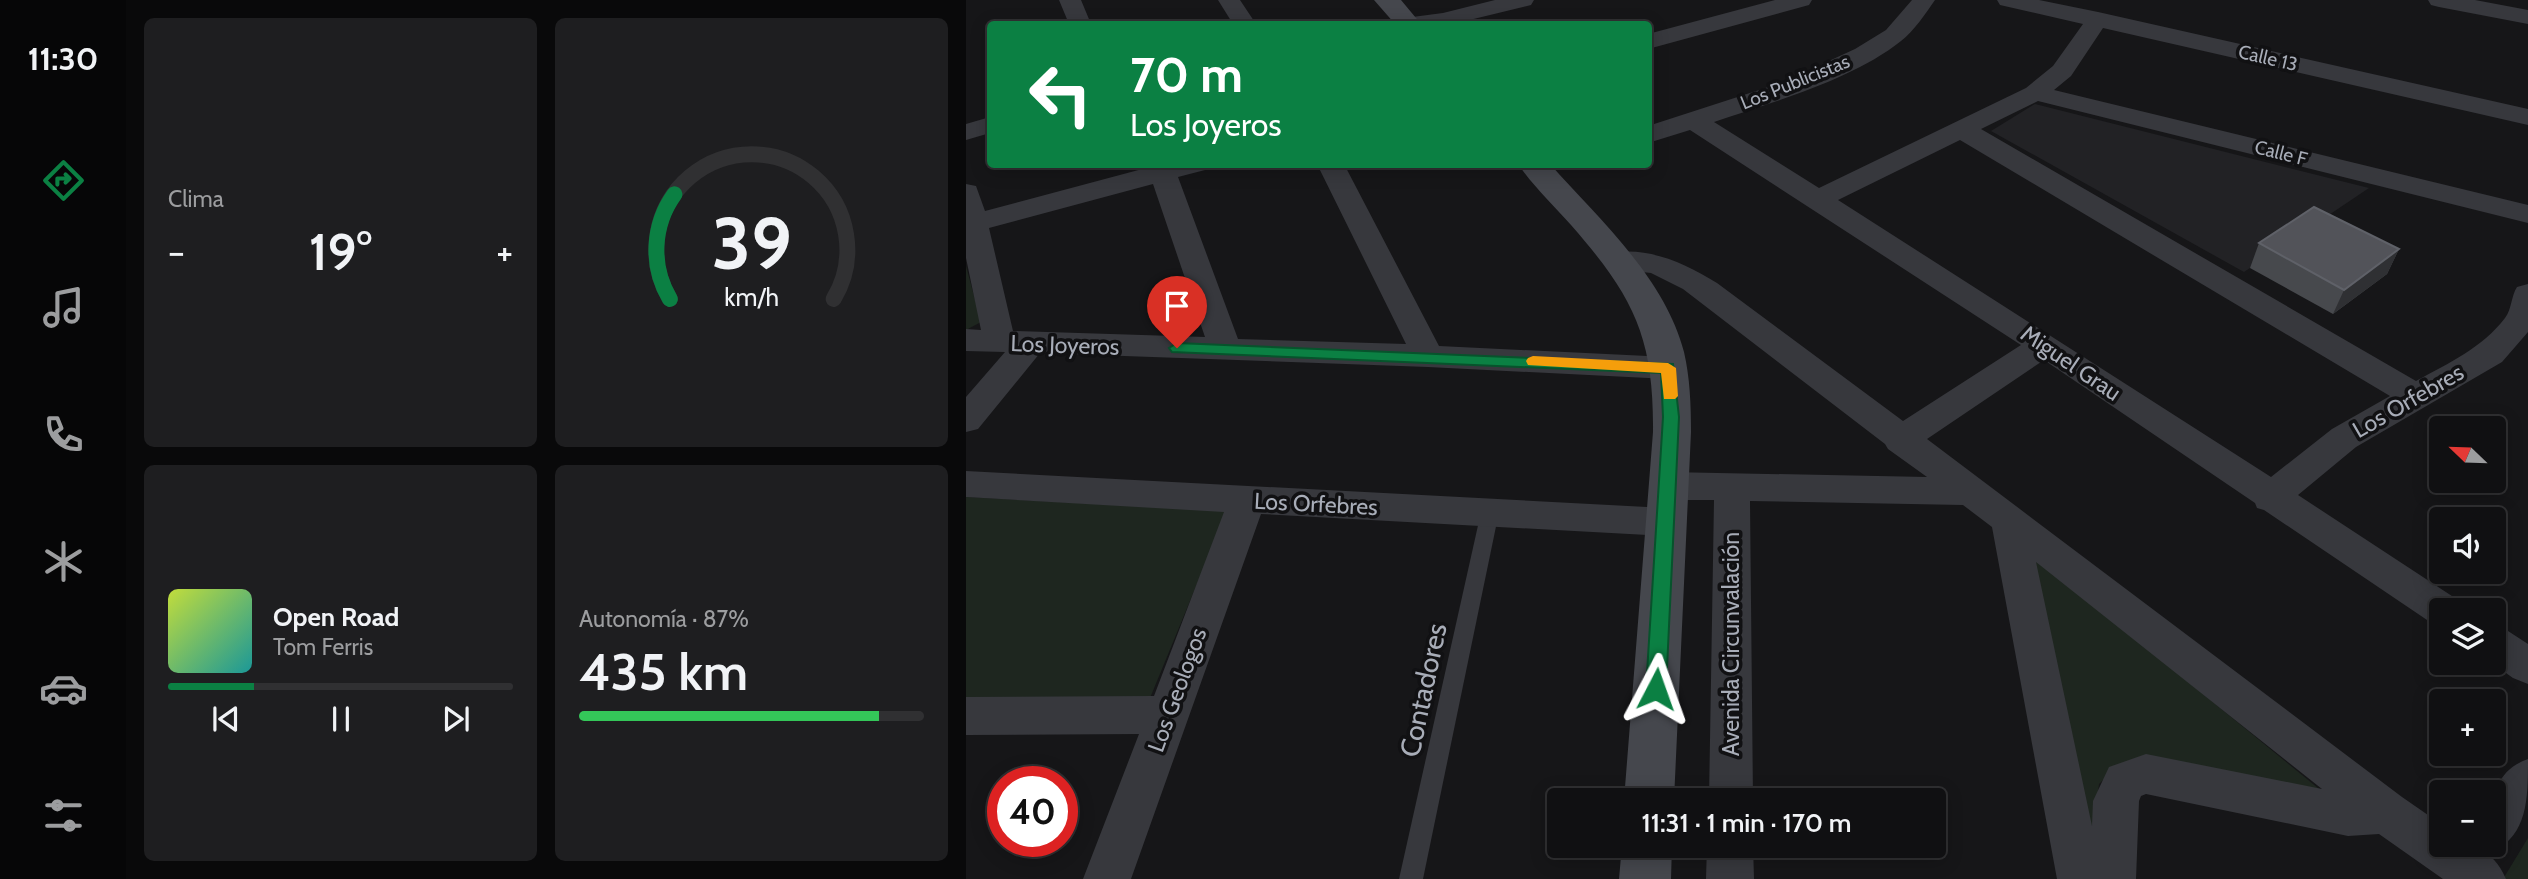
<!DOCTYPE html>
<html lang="es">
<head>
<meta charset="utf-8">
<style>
  body { margin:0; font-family:Cabin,sans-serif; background:#1e1e20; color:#f1f3f6; height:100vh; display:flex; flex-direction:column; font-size:26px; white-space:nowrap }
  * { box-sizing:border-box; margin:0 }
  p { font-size:23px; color:#9c9d9f }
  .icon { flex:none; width:38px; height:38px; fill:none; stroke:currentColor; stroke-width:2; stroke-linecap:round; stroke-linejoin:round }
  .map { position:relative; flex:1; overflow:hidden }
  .side { display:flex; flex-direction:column; gap:18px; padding:18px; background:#09090a; width:840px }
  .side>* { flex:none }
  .hud { position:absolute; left:21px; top:21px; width:665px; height:147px; border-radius:7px; box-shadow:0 4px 18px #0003,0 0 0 2px #303032; background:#0b8043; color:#fff; overflow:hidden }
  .needle { width:46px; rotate:293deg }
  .buttons { position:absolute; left:1463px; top:416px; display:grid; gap:14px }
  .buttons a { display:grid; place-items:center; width:77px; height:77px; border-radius:7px; background:#101012; box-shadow:0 4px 18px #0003,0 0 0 2px #303032; font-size:35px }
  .speed { position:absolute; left:21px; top:766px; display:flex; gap:14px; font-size:35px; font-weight:700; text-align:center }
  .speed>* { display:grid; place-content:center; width:91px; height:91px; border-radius:50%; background:#101012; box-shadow:0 4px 18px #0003,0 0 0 2px #303032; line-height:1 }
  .speed .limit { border:10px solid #d22; background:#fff; color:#111 }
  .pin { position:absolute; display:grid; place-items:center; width:60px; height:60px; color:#fff; margin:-72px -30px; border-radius:50% 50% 50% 0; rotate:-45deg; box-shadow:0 0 7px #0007 }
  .pin .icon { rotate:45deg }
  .me { position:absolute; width:77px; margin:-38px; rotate:4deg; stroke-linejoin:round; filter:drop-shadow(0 0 5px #0008) }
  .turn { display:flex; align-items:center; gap:24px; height:147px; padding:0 28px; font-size:32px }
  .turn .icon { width:91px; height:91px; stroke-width:2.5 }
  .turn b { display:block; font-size:49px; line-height:60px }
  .big { font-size:52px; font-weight:600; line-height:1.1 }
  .side .tile { flex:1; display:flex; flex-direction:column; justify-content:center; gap:10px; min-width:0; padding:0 24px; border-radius:10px; background:#1e1e20 }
  .side .dial { align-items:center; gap:0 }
  .dial svg { height:182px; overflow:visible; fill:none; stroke:#303032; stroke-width:7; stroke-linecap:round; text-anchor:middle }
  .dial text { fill:#f1f3f6; stroke:none }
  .song { display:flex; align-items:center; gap:21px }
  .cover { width:84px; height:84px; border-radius:10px; background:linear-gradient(135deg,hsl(70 70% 55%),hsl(180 70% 35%)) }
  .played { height:7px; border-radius:4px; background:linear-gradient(90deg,#0b8043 25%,#303032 25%) }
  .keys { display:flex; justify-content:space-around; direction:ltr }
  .heat { display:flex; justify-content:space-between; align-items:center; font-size:38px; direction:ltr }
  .charge { height:10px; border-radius:5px; background:linear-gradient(90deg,#34c759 87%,#303032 0) }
  .side .tiles { flex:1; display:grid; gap:18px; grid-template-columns:repeat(2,1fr) }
  .trip { position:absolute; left:581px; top:788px; width:399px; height:70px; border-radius:7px; background:#101012; box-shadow:0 4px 18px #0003,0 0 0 2px #303032; font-weight:600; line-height:70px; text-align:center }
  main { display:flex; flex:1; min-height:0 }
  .tabs { display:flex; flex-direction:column; width:126px; justify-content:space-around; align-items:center; background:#060607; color:#9c9d9f }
  .tabs .icon { width:49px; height:49px }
  .tabs .on { color:#0b8043 }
  .tabs b { font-size:32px; color:#f1f3f6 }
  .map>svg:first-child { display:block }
  .built { fill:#222225 }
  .green { fill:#1e261f }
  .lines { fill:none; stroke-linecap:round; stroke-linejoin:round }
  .lane { fill:#37383d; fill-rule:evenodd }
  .street { fill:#37383d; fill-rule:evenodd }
  .secondary { fill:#45474d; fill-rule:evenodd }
  .wall { fill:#47494d }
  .shaded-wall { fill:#2f3033 }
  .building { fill:#525359; stroke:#5f6168; stroke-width:2 }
  .route { fill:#0b8043; stroke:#07532c; stroke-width:2 }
  .slow { fill:#f59e0b }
  .labels { text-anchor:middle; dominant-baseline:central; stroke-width:7; stroke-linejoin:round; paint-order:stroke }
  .far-street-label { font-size:19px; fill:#a8adb8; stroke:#111113 }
  .street-label { font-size:23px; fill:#a8adb8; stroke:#111113 }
  .near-street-label { font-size:28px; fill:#a8adb8; stroke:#111113 }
</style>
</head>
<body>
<main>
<nav class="tabs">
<b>11:30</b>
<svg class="icon on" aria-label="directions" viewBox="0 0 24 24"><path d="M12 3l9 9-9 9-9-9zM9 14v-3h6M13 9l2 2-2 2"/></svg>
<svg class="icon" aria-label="music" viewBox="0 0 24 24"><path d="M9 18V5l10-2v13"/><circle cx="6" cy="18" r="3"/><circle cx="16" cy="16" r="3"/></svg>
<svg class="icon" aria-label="phone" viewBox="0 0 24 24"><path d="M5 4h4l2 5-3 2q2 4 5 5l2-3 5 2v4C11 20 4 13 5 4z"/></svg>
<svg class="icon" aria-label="climate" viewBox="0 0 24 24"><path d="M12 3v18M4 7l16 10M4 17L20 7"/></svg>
<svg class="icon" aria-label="car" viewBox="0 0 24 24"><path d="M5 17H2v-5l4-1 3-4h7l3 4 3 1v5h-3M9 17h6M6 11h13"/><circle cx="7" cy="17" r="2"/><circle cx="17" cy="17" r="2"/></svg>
<svg class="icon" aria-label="filters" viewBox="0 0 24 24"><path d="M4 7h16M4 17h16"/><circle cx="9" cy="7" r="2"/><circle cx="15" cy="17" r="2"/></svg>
</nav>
<section class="side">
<div class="tiles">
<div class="tile"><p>Clima</p>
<div class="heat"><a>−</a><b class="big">19°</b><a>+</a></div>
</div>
<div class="tile dial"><svg viewBox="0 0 100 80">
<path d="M14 69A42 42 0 1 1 86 69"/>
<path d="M14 69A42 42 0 0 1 16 23" stroke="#0b8043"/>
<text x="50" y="56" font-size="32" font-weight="700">39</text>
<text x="50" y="72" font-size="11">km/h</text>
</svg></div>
<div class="tile">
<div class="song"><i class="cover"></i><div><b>Open Road</b><p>Tom Ferris</p></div></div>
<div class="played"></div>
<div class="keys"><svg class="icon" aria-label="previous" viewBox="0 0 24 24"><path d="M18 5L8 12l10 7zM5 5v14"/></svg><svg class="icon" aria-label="pause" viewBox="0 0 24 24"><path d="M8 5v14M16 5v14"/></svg><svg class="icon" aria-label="next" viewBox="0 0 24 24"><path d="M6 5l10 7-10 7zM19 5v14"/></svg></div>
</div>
<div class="tile"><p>Autonomía · 87%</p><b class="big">435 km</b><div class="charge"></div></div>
</div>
</section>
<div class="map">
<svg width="1562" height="879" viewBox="0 0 1562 879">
  <rect width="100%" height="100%" fill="#161618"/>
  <path class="built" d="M1069,104L1403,188L1278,272L1025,131Z"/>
  <path class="green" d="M0,266L15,322L0,330Z
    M0,497L261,511L184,698L0,699Z
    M1051,542L1369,802L1147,770L1133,784L1125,846Z
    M1562,838V879H1537Z"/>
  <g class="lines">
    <path class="lane" d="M524,505L531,507L533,512L457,879H433L515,512L517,507Z"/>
    <path class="street" d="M93,0H115L125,24H103Z
      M252,0H274L290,24H267Z
      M529,0H568L565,5L487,24H427L431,19L477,13Z
      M809,0H846L843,5L682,49V34Z
      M946,0H969C960,13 948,31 935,41C886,80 807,102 748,122L853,188L1060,88L1087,66L1117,24L1034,5L1031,0H1073L1132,12L1562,109V125L1137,28L1105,76L1088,90L1562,205V223L1072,101L1015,129L1450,381C1483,363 1516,348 1539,318C1546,309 1545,296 1551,287L1562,284V332L1536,362L1390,447L1332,495L1492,600L1498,611H1475V626L1464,622L1298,510L1291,508L1289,503L1078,360L961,439L1436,797L1475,824V845C1507,845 1526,847 1540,879H1477L1413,834L1382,836L1180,794L1175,796L1173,801L1170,879H1091L1026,527L997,505L784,501L787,800H743L748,500H702L689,496L684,486L689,476L702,472L961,477L922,449L919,444L717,289L685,273L641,268L637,261L641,254C680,245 719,263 751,283L937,421L1055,345L724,130L682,143V126L815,83L889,49L920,30ZM994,140L1424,396L1366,429L1305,477L872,200ZM1070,562L1356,789L1180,754L1143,767L1127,801L1126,826Z
      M1462,0H1509L1562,10V24L1473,7L1465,5Z
      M24,117V133L0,140V124Z
      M195,164H242L239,170L212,177L272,339L440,344L351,164H378L473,346L702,357L714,360L719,368L714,376L702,379L462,367L74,353L12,429L0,432V397L39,352L0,351V329L15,330L0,258V184L10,186L19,211ZM187,184L239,337L47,331L23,228Z
      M0,471L700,508L713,512L719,522L713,532L700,536L295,514L165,879H117L173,734L0,735V697L188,696L258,512L0,497Z
      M1528,626L1542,631L1562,644V684L1547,678L1526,663H1528Z
      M1562,759C1562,797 1562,834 1528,851L1514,845H1528C1528,808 1521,774 1562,759Z
      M741,845H787L788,879H740Z"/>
    <path class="secondary" d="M408,0H435L455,24H429Z
      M552,164H584C633,219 699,278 718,352C724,378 725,405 725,432L708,800H658L687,432C688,336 667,296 605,225C587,205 567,186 552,164Z
      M656,845H706L705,879H653Z"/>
  </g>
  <path class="wall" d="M1293,243L1433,249L1421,274L1367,314L1284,268Z"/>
  <path class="shaded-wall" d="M1433,249L1421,274L1367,314L1378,290Z"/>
  <path class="building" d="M1348,207L1433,249L1378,290L1293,243Z"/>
  <path class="route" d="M211,343L707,364L713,417L700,689L697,694L690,697L683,694L680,689L697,417L695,373L206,352L203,348Z"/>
  <path class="slow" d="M567,356L702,363L710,368L712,396L709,399H698L695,373L562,365L560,361L562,358Z"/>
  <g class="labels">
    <g class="far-street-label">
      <text transform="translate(1302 58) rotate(13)">Calle 13</text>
      <text transform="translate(829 82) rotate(-22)">Los Publicistas</text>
      <text transform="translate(1315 153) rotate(14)">Calle F</text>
    </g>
    <g class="street-label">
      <text transform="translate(99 345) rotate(2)">Los Joyeros</text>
      <text transform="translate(1105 363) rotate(34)">Miguel Grau</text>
      <text transform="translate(1442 401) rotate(-30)">Los Orfebres</text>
      <text transform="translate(350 504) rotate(3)">Los Orfebres</text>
      <text transform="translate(765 644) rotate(-90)">Avenida Circunvalación</text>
      <text transform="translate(211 690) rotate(-70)">Los Geologos</text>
    </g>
    <g class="near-street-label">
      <text transform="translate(457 690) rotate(-78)">Contadores</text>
    </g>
  </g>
</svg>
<div class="buttons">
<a><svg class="needle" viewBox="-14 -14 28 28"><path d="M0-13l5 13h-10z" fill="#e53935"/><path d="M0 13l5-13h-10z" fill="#9c9d9f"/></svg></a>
<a><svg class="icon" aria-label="sound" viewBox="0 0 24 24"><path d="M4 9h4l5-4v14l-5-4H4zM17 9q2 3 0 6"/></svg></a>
<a><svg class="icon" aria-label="layers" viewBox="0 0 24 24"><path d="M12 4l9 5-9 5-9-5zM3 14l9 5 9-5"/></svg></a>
<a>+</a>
<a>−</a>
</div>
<div class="speed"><div class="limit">40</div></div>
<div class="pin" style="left:211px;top:348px;background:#d93025"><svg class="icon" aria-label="arrive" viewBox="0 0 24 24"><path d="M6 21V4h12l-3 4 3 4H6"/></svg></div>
<svg class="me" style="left:690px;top:689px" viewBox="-20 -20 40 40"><path d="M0-17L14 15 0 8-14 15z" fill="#0b8043" stroke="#fff" stroke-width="4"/></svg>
<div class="trip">11:31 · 1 min · 170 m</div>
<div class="hud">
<div class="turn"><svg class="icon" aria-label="left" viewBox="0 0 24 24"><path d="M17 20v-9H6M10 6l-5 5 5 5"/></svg><div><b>70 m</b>Los Joyeros</div></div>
</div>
</div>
</main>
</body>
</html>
